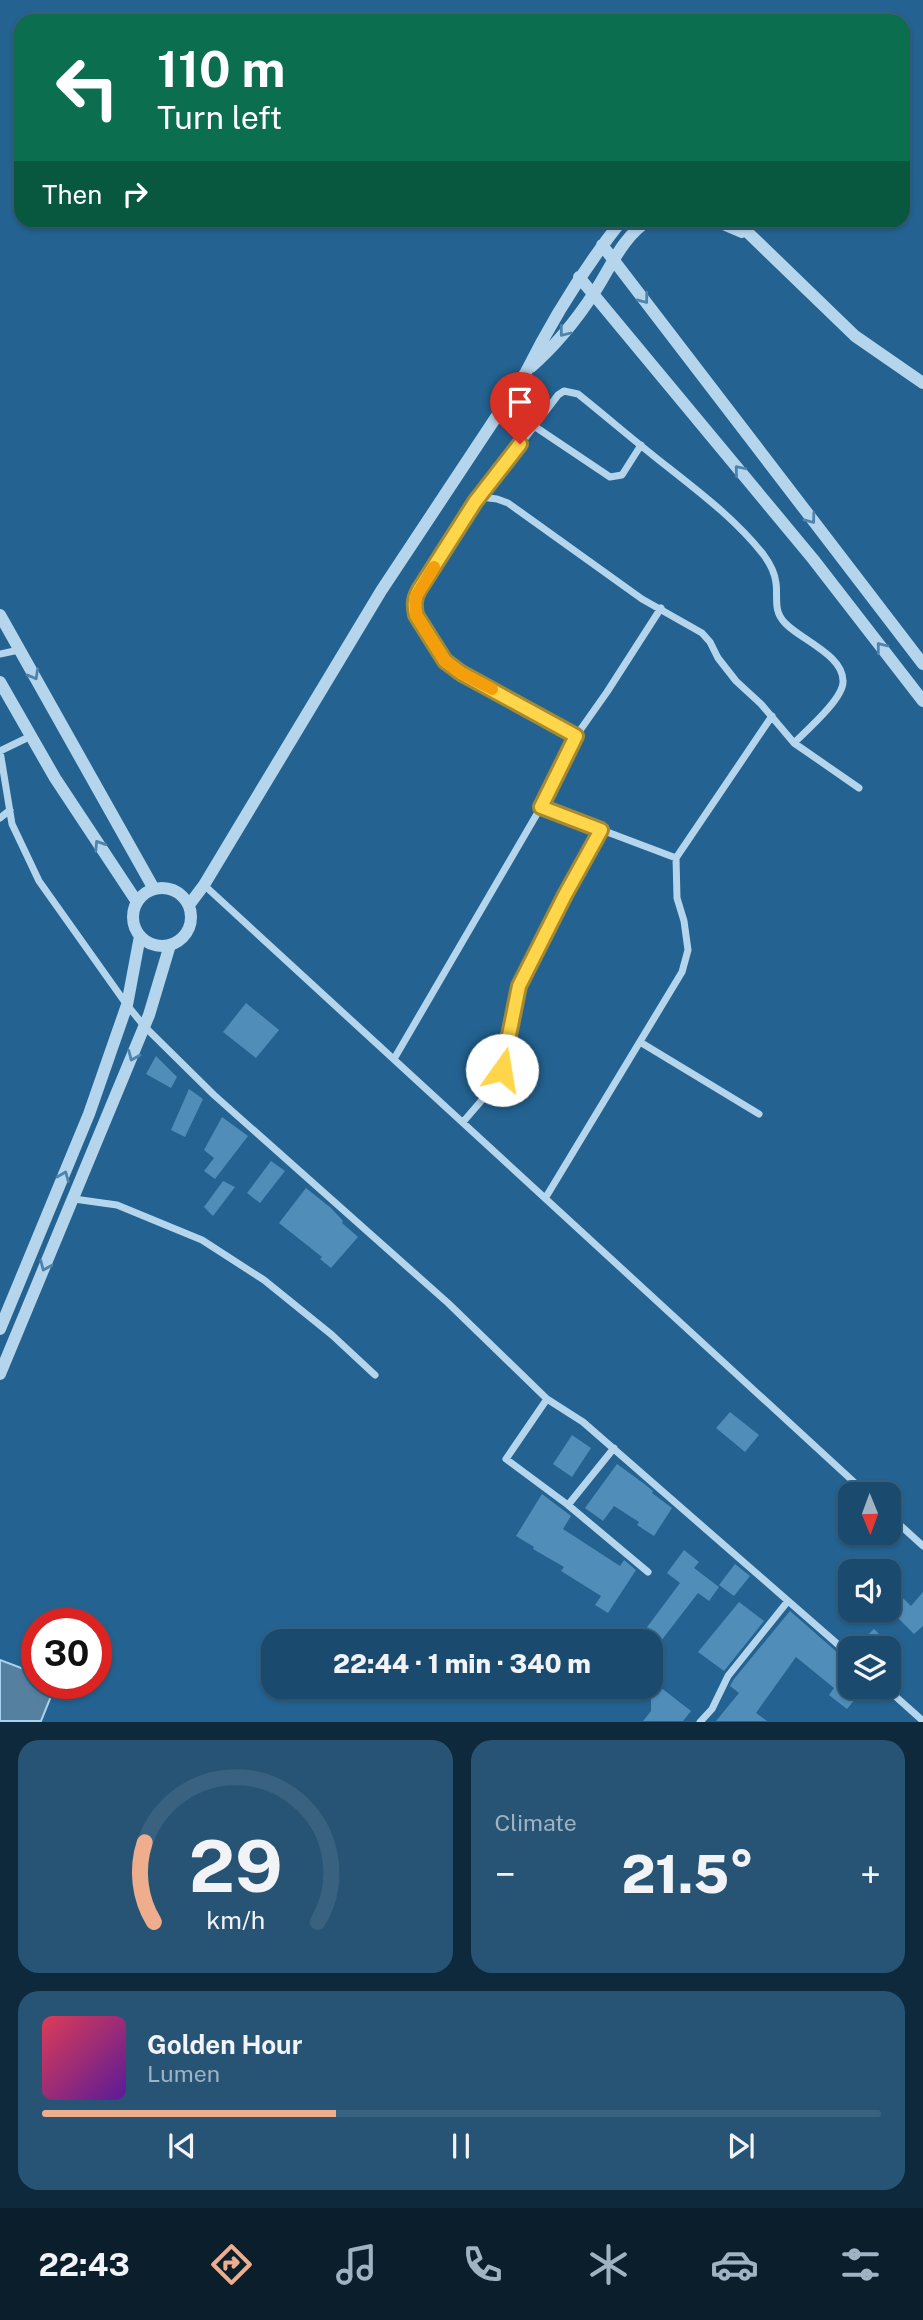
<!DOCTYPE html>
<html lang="en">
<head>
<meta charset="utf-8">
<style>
  body { margin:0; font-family:"Public Sans",sans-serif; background:#275475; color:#f1f3f6; height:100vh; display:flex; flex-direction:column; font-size:26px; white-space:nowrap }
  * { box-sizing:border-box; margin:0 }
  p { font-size:23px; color:#9fb3c2 }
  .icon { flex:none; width:38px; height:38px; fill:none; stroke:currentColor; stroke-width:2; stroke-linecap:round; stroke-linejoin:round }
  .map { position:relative; height:1722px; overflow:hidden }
  .side { display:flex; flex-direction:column; gap:18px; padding:18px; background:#0e293c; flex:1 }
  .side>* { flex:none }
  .guide { position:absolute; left:14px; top:14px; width:896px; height:214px; border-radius:21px; box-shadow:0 2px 5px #0004,0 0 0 2px #386280; background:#0b6e4f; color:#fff; overflow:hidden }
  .needle { width:46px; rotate:179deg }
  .tools { position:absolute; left:838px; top:1482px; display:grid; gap:14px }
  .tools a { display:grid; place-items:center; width:63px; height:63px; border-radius:14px; background:#1a4a6d; box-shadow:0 2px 5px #0004,0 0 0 2px #386280; font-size:35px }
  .speed { position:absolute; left:21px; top:1608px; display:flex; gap:14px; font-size:35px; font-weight:700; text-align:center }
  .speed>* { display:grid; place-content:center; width:91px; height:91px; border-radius:50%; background:#1a4a6d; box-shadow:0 2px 5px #0004,0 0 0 2px #386280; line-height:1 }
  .speed .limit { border:10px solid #d22; background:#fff; color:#111 }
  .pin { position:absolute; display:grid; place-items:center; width:60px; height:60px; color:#fff; margin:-72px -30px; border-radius:50% 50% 50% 0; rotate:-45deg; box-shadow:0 0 7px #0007 }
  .pin .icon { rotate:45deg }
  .me { position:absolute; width:77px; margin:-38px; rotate:13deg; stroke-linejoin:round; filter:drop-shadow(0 0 5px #0008) }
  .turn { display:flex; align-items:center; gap:24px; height:147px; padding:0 28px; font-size:32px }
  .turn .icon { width:91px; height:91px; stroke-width:2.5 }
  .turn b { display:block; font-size:49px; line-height:60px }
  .then { display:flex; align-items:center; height:66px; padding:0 28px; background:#0003; gap:14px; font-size:26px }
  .big { font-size:52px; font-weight:800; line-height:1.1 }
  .side .widget { flex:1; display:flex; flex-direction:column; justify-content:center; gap:10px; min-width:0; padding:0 24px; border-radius:21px; background:#275475 }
  .side .dial { align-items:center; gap:0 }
  .dial svg { height:182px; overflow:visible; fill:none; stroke:#386280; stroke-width:7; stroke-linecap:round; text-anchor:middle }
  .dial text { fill:#f1f3f6; stroke:none }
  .song { display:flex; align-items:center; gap:21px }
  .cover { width:84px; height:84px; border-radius:10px; background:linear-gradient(135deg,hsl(350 70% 55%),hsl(270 70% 35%)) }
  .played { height:7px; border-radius:4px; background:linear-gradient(90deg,#eead8d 35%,#386280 35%) }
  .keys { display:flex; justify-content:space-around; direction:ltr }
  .heat { display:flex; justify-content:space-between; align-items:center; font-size:38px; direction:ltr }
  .side .tiles { flex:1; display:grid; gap:18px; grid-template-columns:1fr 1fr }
  .widget:last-child { grid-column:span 2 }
  .trip { position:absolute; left:261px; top:1629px; width:402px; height:70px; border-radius:21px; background:#1a4a6d; box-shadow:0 2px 5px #0004,0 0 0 2px #386280; font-weight:800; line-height:70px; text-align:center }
  .tab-bar { display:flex; height:112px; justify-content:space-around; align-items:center; background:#0a1e2c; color:#9fb3c2 }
  .tab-bar .icon { width:49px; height:49px }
  .tab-bar .on { color:#eead8d }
  .tab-bar b { font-size:32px; color:#f1f3f6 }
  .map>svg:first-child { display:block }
  .water { fill:#5580a0; stroke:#a8d2ed; stroke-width:2 }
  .building { fill:#508db9 }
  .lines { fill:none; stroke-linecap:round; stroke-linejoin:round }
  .minor { stroke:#b4d5ec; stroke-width:7 }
  .tertiary { stroke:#b4d5ec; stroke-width:12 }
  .oneway { stroke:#4e84ac }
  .route-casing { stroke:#a68a30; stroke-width:18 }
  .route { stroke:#ffd54a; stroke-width:12 }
  .slow { stroke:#f59e0b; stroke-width:12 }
</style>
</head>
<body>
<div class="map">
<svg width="923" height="1722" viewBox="0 0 923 1722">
  <rect width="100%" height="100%" fill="#236291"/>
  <path class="water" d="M0,1660L37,1674V1684H56L41,1721H0Z"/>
  <path class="building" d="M246,1003L279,1030L256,1058L223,1032Z
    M156,1056L177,1077L171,1088L146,1074Z
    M189,1089L203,1099L185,1137L171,1130Z
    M222,1117L248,1136L215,1179L204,1171L214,1158L204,1150Z
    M271,1161L285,1171L260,1203L247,1193Z
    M223,1181L235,1187L213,1216L204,1207Z
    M306,1188L331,1208L343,1221L342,1223L358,1237L331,1268L320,1259L322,1257L279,1223Z
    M730,1412L759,1435L745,1452L716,1428Z
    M572,1435L591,1448L572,1477L553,1464Z
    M617,1464L643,1483L653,1491L652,1493L672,1508L654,1536L637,1525L639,1522L614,1506L603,1521L585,1508Z
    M542,1494L571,1516L563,1529L620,1566L624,1560L636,1570L608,1613L595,1605L601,1596L561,1571L564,1567L533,1549L534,1547L516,1536Z
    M684,1550L699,1562L694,1568L719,1587L709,1601L698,1593L651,1654V1642H636L680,1583L667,1573Z
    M735,1564L750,1576L734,1596L719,1585Z
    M923,1592V1626L914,1634L889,1609V1603L899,1594L911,1606Z
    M739,1602L764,1621L724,1671L698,1652Z
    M790,1611L846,1660L850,1661V1687H865L847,1709L829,1695L834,1688L796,1657L756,1713L767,1721H716L739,1693L730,1686L734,1679Z
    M874,1629L893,1648H854Z
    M651,1680L691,1711L683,1721H643L651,1711Z"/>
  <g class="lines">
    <path class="minor" d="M534,426L610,477L622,475L641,445
      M480,497L558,395L564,391L578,394C608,418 638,444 669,468C703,495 736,520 763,554C769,562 775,573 776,583C778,598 773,611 785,623C801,640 843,655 843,681C844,698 807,730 794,743
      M0,654L19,650
      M576,736L461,673L445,661L416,615L415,598L419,590L480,497L497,499L508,503L642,599L702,633L710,642L718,658L736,681L761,704L794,743L859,788
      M0,751L12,824L39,881L127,1005L145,1027L214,1095L448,1303L547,1399L583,1422L850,1655
      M0,751L31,736
      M541,807L576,736L607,692L661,608
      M0,818L10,810
      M204,885L867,1494
      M640,1042L759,1114
      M394,1059L541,807L676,858
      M463,1122L488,1093L502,1070L519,986L565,895L602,830
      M546,1197L682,972L688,950L684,921L677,898L676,858L772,716
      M74,1199L117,1205L202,1240L264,1280L332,1335L375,1375
      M547,1399L506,1459L568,1505L614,1448
      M568,1505L648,1572
      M889,1515L923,1546
      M885,1687L923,1721
      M700,1722L712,1709L728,1676L788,1601"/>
    <path class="tertiary" d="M714,220L742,232
      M735,220L855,336L923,383
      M602,245L923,664
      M579,277L813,559L923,701
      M531,367C555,346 577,319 594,293C611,267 622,237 649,220
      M0,615L154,889
      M0,682L55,778L137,902
      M133 917a29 29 0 1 1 58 0a29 29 0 1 1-58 0Z
      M189,905L204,885L381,591L526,372C553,318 584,268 622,220
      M0,1329L89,1114L127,1005L140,936
      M0,1374L149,1015L170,945"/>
  </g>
  <defs><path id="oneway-chevron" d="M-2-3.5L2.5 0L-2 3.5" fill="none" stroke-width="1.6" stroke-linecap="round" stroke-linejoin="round" transform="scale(1.75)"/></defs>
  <g class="oneway">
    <use href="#oneway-chevron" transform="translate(644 299) rotate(53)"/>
    <use href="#oneway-chevron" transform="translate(564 332) rotate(128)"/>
    <use href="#oneway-chevron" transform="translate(739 470) rotate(-130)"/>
    <use href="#oneway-chevron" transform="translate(811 519) rotate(53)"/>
    <use href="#oneway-chevron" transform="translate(881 647) rotate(-128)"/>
    <use href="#oneway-chevron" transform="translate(34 675) rotate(61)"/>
    <use href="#oneway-chevron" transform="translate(99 845) rotate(-123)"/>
    <use href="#oneway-chevron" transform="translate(133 1056) rotate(113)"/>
    <use href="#oneway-chevron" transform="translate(64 1176) rotate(-68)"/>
    <use href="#oneway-chevron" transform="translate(45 1266) rotate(113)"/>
  </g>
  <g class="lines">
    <g class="route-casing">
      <path id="route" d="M502,1070L519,986L565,895L601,830L541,807L576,736L461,673L445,661L416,615C414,605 414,599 419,590L475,502L520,444"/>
    </g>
    <use href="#route" class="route"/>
    <path class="slow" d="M434,567L415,598L416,615L445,661L461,673L492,689"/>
  </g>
</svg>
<div class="tools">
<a><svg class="needle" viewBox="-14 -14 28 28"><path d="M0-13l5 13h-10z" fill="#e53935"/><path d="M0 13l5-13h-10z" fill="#9fb3c2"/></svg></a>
<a><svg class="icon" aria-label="sound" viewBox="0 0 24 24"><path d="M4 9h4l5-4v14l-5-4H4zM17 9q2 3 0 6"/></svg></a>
<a><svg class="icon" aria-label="layers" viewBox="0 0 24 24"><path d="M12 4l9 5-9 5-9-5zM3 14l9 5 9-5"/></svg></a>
</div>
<div class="speed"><div class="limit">30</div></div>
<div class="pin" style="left:520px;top:444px;background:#d93025"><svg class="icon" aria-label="arrive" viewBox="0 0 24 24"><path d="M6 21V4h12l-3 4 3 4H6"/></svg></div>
<svg class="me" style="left:502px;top:1070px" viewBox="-20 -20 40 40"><circle r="19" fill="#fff"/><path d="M0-13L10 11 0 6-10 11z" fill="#ffd54a"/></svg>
<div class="trip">22:44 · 1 min · 340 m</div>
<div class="guide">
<div class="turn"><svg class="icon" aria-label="left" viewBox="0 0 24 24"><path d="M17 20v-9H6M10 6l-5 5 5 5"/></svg><div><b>110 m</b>Turn left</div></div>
<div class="then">Then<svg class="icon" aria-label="right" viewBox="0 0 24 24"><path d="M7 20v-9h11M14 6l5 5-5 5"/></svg></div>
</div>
</div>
<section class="side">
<div class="tiles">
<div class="widget dial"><svg viewBox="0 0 100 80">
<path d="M14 69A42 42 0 1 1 86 69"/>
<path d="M14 69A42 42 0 0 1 10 34" stroke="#eead8d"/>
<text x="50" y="56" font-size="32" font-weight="700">29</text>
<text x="50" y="72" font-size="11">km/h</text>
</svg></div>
<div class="widget"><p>Climate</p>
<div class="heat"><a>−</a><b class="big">21.5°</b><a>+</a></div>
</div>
<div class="widget">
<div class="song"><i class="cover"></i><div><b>Golden Hour</b><p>Lumen</p></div></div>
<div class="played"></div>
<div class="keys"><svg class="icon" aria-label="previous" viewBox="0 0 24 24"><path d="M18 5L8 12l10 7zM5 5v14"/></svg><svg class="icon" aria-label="pause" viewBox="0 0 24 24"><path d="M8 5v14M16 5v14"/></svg><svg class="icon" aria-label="next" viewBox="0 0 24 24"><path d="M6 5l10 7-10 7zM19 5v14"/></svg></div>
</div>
</div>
</section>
<nav class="tab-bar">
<b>22:43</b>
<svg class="icon on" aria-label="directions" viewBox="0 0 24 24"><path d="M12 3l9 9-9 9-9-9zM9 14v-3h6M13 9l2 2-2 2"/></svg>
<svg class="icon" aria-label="music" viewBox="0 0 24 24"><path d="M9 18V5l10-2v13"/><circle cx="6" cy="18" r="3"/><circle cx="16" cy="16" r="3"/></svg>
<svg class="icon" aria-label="phone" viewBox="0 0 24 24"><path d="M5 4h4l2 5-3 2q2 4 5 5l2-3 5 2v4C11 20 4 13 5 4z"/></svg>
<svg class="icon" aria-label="climate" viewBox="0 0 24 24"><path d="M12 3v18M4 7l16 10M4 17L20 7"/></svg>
<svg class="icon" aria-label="car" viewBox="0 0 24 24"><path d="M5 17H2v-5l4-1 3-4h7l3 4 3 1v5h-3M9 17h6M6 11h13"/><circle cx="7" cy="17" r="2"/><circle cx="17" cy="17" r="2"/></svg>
<svg class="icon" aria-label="filters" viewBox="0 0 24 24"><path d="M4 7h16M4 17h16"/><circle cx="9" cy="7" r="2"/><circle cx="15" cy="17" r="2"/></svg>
</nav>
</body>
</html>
